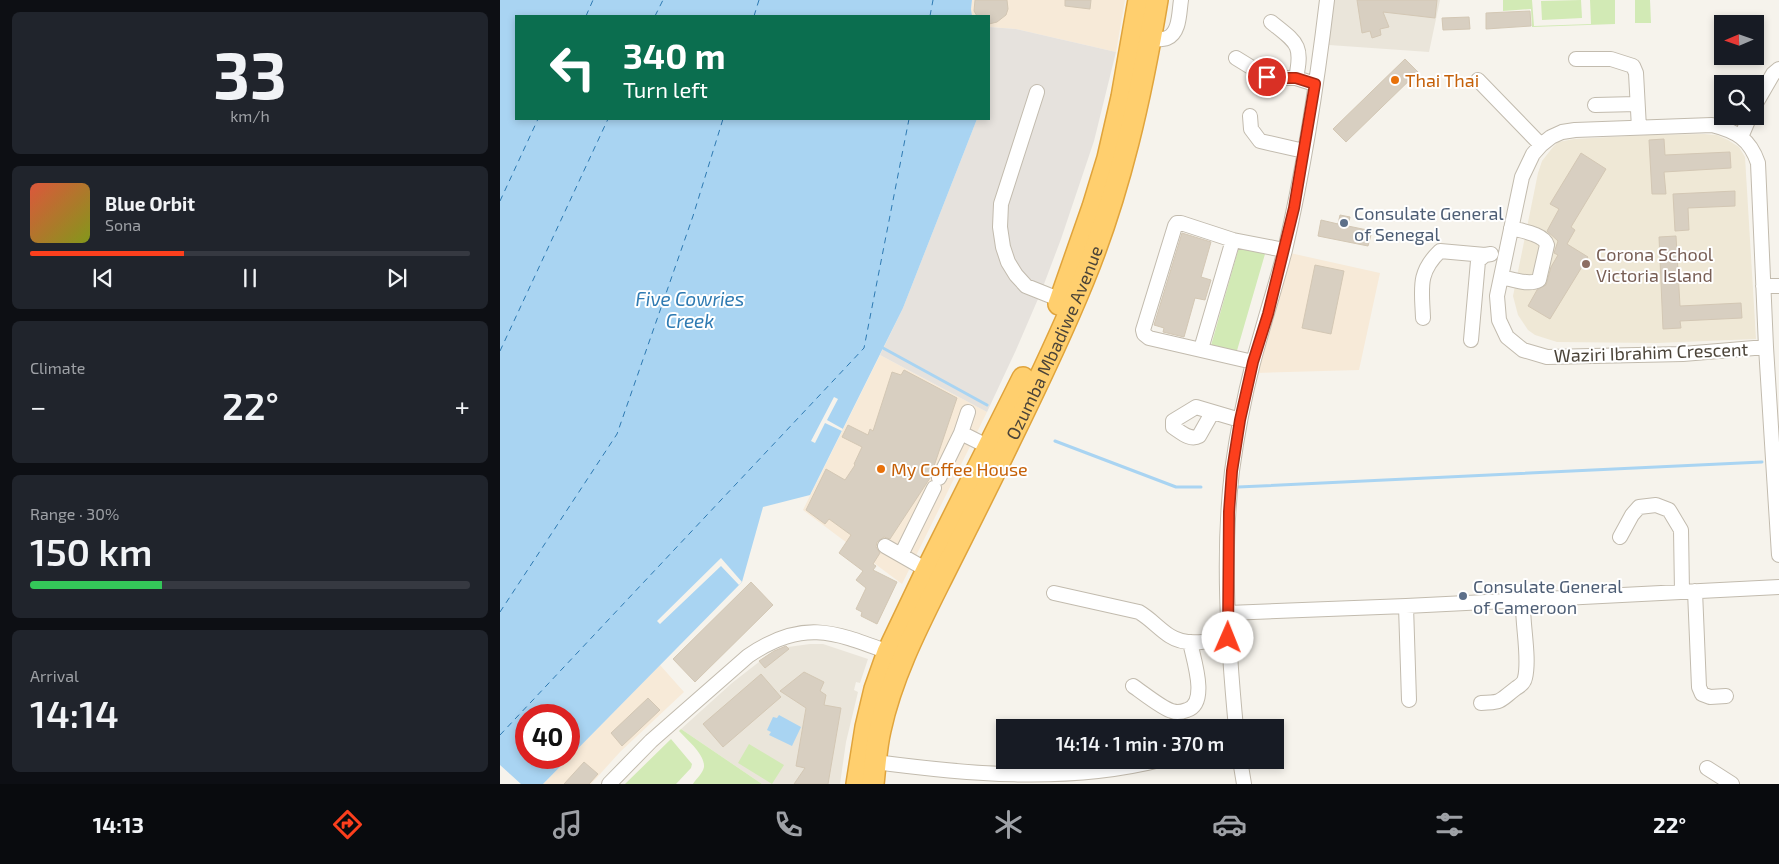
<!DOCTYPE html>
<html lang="en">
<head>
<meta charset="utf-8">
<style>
  body { margin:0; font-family:"Exo 2",sans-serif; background:#20242c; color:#f1f3f6; height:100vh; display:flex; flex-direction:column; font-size:19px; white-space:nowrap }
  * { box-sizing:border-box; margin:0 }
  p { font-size:16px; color:#9ea1a6 }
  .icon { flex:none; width:28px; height:28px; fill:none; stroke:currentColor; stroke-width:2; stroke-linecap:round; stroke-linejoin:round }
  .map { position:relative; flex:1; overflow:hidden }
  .details { display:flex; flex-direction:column; gap:12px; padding:12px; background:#0d0f14; width:500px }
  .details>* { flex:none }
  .guide { position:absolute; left:15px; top:15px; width:475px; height:105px; border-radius:0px; box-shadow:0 2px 8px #0003; background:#0b6e4f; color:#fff; overflow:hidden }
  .needle { width:32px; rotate:268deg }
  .tools { position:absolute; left:1214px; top:15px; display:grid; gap:10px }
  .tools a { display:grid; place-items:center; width:50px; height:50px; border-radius:0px; background:#171b24; box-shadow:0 2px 8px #0003; font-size:25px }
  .speed { position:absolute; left:15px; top:704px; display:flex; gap:10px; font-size:25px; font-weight:700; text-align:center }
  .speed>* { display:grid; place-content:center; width:65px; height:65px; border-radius:50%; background:#171b24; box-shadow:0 2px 8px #0003; line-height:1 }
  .speed .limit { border:8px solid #d22; background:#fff; color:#111 }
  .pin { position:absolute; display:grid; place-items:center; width:42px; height:42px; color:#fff; margin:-21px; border:2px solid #fff; border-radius:50%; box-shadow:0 1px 5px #0007 }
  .me { position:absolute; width:55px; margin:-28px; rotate:1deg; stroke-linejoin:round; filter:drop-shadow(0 0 4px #0008) }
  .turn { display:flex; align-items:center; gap:18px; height:105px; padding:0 25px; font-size:22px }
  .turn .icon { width:65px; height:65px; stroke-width:2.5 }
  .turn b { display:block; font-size:35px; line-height:42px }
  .big { font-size:38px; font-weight:600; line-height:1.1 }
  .details .card { flex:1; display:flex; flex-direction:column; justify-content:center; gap:8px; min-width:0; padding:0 18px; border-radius:8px; background:#20242c }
  .details .dial { align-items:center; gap:0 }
  .dial b { font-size:65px; line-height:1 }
  .song { display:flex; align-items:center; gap:15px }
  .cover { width:60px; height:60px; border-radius:8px; background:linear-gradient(135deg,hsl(10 70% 55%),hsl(70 70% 35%)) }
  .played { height:5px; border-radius:2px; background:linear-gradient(90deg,#fc3f1d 35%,#363941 35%) }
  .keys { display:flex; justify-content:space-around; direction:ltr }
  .heat { display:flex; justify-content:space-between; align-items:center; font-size:28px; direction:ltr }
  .charge { height:8px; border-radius:4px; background:linear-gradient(90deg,#34c759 30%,#363941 0) }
  .trip { position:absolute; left:496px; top:719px; width:288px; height:50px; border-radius:0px; background:#171b24; box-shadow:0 2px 8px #0003; font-weight:600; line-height:50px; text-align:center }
  .dock { display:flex; height:80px; justify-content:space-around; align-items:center; background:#090b0e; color:#9ea1a6 }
  .dock .icon { width:35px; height:35px }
  .dock .on { color:#fc3f1d }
  .dock b { font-size:22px; color:#f1f3f6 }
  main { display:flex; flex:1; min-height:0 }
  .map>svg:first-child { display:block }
  .residential { fill:#eae5da }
  .commercial { fill:#f7ead8 }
  .industrial { fill:#e6e2dd }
  .education { fill:#efe8d6 }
  .green { fill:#d2eab5 }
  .water { fill:#a9d4f2; fill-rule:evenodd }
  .pier { fill:#f6f3ec }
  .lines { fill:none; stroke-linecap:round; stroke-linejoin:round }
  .stream { stroke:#a9d4f2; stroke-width:3 }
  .ferry { stroke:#2e7ab2; stroke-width:1; stroke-dasharray:6 5; stroke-linecap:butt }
  .building { fill:#d8cfc1; stroke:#d3c7b4 }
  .minor-casing { stroke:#c2bbae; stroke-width:16 }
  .highway-casing { stroke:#e0a43c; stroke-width:24 }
  .minor { stroke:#fff; stroke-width:14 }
  .highway { stroke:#ffcf6e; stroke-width:21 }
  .route-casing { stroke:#a42913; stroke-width:12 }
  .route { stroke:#fc3f1d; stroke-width:9 }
  .food-dot { fill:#e8710a; stroke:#fff; stroke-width:2 }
  .service-dot { fill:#5c6f8a; stroke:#fff; stroke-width:2 }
  .education-dot { fill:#8d6e63; stroke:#fff; stroke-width:2 }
  .labels { text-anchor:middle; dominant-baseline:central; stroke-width:4; stroke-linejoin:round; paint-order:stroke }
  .food-label { font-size:18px; fill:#c56008; stroke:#fff; text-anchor:start }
  .service-label { font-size:18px; fill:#4e5e75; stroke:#fff; text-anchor:start }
  .education-label { font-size:18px; fill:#785e54; stroke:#fff; text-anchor:start }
  .street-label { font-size:18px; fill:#4b4439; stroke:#fff }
  .water-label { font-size:19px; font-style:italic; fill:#2e7ab2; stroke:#fff }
</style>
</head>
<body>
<main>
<section class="details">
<div class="card dial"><b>33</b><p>km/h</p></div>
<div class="card">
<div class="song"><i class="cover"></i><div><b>Blue Orbit</b><p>Sona</p></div></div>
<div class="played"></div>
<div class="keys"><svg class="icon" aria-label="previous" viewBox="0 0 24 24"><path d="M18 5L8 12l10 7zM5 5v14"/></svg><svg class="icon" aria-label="pause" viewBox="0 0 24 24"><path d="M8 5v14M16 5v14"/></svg><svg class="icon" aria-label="next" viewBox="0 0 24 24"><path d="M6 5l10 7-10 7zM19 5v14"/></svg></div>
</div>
<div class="card"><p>Climate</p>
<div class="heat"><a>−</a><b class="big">22°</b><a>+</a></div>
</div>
<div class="card"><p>Range · 30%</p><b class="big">150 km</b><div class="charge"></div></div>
<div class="card"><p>Arrival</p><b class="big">14:14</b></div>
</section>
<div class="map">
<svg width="1279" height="784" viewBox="0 0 1279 784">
  <rect width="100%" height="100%" fill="#f6f3ec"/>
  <path class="residential" d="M834,0H940L929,52L829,45Z
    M310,644H323L368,659L360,683L356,682L354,690L358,692L346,742L340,784H262L181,729L232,683L269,654L281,651L288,647Z"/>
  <path class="commercial" d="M472,0H625L616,52L516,29L489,27V16H472L471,9Z
    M790,253L880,273L859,370L756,373L774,318Z
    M380,355L487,412L402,584L303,510Z
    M160,665L184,692L120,752L91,784H43Z"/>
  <path class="industrial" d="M489,27L516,29L616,52L594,141L561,239L541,292L516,350L487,412L380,355L403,308L477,119H489Z"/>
  <path class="education" d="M1204,134L1217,135L1228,140L1239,147L1245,157L1256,339L1157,343L1057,342L1035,335L1028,330L1018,315L1013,296L1038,173L1042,161L1053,147L1058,142L1074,139L1146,135Z"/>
  <path class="green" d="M1003,0H1032L1034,26L1091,24L1090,0H1115V24L1032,27L1031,9L1003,11Z
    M1081,0L1082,18L1042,20L1041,1Z
    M1135,0H1150L1151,23H1135Z
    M739,247L765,254L736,354L710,349Z
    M181,729L262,784H193C196,779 203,773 204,767C205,754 187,740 179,731Z
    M171,739L192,764L191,768L176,784H125Z
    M249,744L284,765L272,784L238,763Z"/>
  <path class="water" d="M0,0H472L471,9L472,16H16V119H477L403,308L310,495L263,507L242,582L43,784H21L0,765ZM26,715H69V758H26Z
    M279,715L301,727L292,746L269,735L271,732L267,730L273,717L277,718Z"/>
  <path class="pier" d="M334,397L338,399L327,420L343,429L342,431L325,423L315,443L311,441Z
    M221,558L242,582L239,585L221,566L160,624L157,621Z"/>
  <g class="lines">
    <path class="stream" d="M383,348L487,405
      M555,441L676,487H701
      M738,487L1262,462"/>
    <path class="ferry" d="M86,16L93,0
      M155,16L163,0
      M254,16L259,0
      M430,16L433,0
      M0,201L38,119
      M0,351L108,119
      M0,612L117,434L193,216L223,119
      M0,735L364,348L409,119"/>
  </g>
  <path class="building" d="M475,0H507L508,9L506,15L497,22L489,24V16H477L474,11Z
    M565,0H591L590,9L565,6Z
    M857,0H937L935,18L883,12L889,27L880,29L881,35L872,38L870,31L862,33Z
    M1030,11L1031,26L986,29V13Z
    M969,17L970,29L943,30L942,18Z
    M905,59L918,72L846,142L833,129Z
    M1164,139L1165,155L1230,152L1231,168L1164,172L1166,194H1152L1149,140Z
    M1081,153L1106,169L1071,227L1075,230L1067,244L1088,257L1050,319L1028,306L1037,290L1046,285L1051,267L1058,255L1054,253L1058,241L1047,231L1059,209L1050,204Z
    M1235,191V206L1188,208L1189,230L1175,231L1173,194Z
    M840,215L850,217L848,226L872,231L868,246L818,236L821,220L838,224Z
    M682,233L711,242L701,277L711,280L705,300L695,298L684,337L663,332L664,328L654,325Z
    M1176,236L1180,306L1241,303L1242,318L1180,321L1181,328L1163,329L1159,237Z
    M815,265L844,271L831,334L802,328Z
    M404,370L457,398L430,478L390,539L384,537L377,542L376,547L380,553L373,564L376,566L373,570L397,582L377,624L361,616L362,612L356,609L366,588L356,580L363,571L339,553L351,535L329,519L325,524L306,510L326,469L345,480L355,465L354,464L362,447L342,437L348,425L368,435L370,429L373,431L392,372L401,375Z
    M251,582L273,605L195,682L173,659Z
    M286,646L289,649L265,668L259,661L274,651Z
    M304,672L324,682L320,691L326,695L324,705L341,708L328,784H294L305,768L296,766L306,708L280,691Z
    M261,674L281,697L223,747L203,724Z
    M148,698L160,710L122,746L111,733Z
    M84,762L98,774L89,784H64Z"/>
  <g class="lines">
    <g class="minor-casing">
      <path id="minor" d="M771,22C797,43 803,44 796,78
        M650,40C655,39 662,40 667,38C680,33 679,12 681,0
        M736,58L767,77L776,78H796L815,84
        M1076,59H1111L1133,66L1136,73L1139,128
        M978,80L1041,145
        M537,92L501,204L500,227L503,247L508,262L516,275L526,286L561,300
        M1095,105L1137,104
        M1255,105L1273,74L1279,69
        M750,116L751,129L760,141L804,151
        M1241,137L1250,116
        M1001,277C1012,279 1029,286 1039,280L1047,245C1044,234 1022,231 1011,228
        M1263,286H1279
        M923,318C922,289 917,273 940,251L985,255
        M971,340L978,261L985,255L991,254
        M1266,347L1183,354L1047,357L1023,350L1007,337L999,320L997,296L1022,177L1033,154L1041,145L1051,137L1062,132L1075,130L1212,125C1236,131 1250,139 1258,163L1266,347L1279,555
        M701,349L733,240
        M753,362L649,338L644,334L643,330L675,226L677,223H681L733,240L784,250
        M712,413L699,436C690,441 681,432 673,427V421L696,407L740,420
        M461,433L489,447
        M439,478L461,433L468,412
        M1120,537L1132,515L1139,507L1156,505L1169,510L1181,530L1182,592
        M385,546L427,570
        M401,555L434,488
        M1195,591L1199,687L1202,694L1210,697L1226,696
        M554,593L639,612C651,619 659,629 670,636C687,647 709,641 728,638
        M906,606L909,700
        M728,613L906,606L1279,587
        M633,686C642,692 663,709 672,711C677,713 682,712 687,710C709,703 693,658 690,642
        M981,703C1003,702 998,702 1015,689C1019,686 1024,684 1025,678C1030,658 1022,623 1023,601
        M736,728C728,643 722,555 732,471C737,434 744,398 753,363C763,325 775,288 785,250C804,168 817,84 827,0
        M740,760L744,784
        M368,761C464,774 565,784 660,760
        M1207,768L1232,784
        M109,784L151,741L248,656C305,617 337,633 396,655"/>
    </g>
    <g class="highway-casing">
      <g id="highway">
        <path d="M559,304L593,207L608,158L622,97L639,0"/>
        <path d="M357,784L366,727L375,689L388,652L427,570L523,378"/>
        <path id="s1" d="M373,784C375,766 376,747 380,730C391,679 415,631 438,585C462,537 486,490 509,442C535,389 561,335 583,281C620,191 641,96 657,0"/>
      </g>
    </g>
    <use href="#minor" class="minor"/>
    <use href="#highway" class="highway"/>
  </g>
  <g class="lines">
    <g class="route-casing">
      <path id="route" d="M728,638L729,512L732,471L740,420L753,362L768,314L794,208L815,84L796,78H776L767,77"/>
    </g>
    <use href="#route" class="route"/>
  </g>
  <g class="food-dot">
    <circle cx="895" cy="80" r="5"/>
    <circle cx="381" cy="469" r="5"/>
  </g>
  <g class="service-dot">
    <circle cx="844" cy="223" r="5"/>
    <circle cx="963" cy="596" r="5"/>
  </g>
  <circle class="education-dot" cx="1086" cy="264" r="5"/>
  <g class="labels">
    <g class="food-label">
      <text x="905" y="80">Thai Thai</text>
      <text x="391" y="469">My Coffee House</text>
    </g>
    <g class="service-label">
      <text x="854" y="213">Consulate General<tspan x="854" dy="21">of Senegal</tspan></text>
      <text x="973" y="586">Consulate General<tspan x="973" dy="21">of Cameroon</tspan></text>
    </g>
    <g class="education-label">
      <text x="1096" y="254">Corona School<tspan x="1096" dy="21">Victoria Island</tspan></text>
    </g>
    <g class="street-label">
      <text stroke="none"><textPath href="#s1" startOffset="480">Ozumba Mbadiwe Avenue</textPath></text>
      <text transform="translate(1151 352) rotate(-2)">Waziri Ibrahim Crescent</text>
    </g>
    <g class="water-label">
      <text x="190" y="298">Five Cowries<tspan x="190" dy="22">Creek</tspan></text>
    </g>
  </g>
</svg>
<div class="tools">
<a><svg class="needle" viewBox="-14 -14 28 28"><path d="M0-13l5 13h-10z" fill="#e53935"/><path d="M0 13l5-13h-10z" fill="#9ea1a6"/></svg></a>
<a><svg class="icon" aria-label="search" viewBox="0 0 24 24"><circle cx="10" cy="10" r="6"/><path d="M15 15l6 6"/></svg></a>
</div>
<div class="speed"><div class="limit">40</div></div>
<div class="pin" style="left:767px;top:77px;background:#d93025"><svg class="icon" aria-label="arrive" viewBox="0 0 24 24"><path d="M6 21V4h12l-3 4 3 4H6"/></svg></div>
<svg class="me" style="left:728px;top:638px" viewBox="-20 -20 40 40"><circle r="19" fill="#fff"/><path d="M0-13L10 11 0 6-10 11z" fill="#fc3f1d"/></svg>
<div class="trip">14:14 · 1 min · 370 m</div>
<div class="guide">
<div class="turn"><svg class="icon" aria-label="left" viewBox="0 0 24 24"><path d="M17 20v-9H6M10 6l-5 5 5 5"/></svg><div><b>340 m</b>Turn left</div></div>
</div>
</div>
</main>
<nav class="dock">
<b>14:13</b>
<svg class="icon on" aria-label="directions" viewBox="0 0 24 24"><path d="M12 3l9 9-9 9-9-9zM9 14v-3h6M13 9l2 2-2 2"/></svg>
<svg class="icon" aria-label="music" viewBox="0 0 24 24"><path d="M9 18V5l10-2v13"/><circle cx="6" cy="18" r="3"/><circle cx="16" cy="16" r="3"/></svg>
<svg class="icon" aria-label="phone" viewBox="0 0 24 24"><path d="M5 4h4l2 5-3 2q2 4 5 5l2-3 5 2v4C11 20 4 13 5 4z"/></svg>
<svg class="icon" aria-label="climate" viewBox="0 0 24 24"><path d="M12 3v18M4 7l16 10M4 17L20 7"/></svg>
<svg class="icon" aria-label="car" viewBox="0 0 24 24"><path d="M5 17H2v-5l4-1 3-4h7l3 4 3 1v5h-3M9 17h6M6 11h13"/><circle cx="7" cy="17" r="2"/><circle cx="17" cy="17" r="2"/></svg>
<svg class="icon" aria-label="filters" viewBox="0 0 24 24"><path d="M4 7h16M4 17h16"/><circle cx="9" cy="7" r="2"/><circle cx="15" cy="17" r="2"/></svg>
<b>22°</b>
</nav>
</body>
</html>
